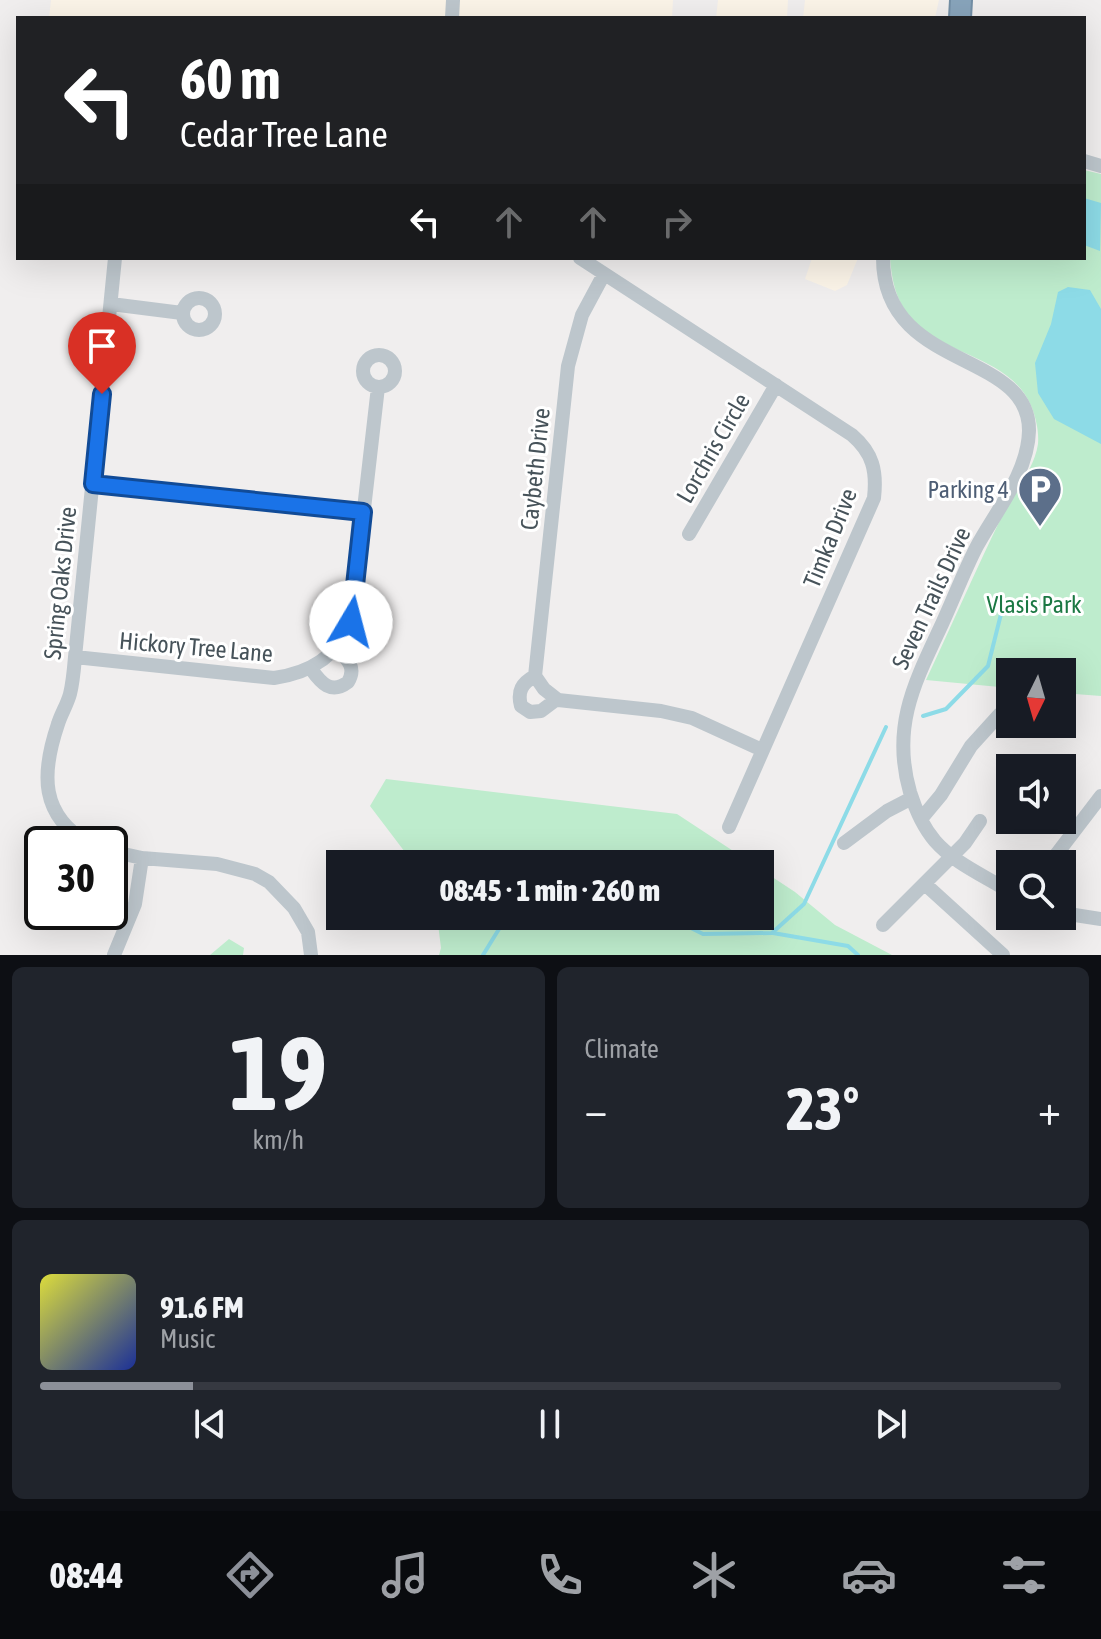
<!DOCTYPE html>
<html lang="en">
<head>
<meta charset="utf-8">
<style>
  body { margin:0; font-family:"Asap Condensed",sans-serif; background:#20242c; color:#f1f3f6; height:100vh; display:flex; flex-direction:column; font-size:30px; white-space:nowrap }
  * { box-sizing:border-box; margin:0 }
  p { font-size:26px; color:#9ea1a6 }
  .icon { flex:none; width:44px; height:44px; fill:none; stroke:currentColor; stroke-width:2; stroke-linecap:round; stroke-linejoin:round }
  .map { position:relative; height:955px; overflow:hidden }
  .panel { display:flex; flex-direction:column; gap:12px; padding:12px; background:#0d0f14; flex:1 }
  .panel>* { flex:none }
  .top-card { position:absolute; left:16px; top:16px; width:1070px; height:244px; border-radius:0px; box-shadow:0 8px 32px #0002; background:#202124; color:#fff; overflow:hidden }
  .needle { width:52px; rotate:185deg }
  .tools { position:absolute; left:996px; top:658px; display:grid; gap:16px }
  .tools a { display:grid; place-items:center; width:80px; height:80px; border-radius:0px; background:#171b24; box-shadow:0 8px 32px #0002; font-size:40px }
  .speed { position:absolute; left:24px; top:826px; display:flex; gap:16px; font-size:40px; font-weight:700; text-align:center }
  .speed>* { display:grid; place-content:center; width:104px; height:104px; border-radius:50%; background:#171b24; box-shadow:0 8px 32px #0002; line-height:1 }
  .speed .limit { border:4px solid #111; border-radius:12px; background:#fff; color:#111 }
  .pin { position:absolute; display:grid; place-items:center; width:68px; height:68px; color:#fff; margin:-82px -34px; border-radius:50% 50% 50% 0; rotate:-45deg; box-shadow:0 0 8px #0007 }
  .pin .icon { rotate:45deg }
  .me { position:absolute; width:88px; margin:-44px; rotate:8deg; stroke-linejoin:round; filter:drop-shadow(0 0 6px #0008) }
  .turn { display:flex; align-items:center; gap:28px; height:168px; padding:0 32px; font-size:36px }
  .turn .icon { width:104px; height:104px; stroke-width:2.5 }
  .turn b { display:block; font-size:56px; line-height:68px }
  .lanes { display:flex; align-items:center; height:76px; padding:0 32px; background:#0003; justify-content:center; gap:40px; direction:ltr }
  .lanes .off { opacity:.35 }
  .big { font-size:60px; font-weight:800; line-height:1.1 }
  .panel .card { flex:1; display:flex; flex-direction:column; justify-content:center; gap:12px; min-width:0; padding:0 28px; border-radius:12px; background:#20242c }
  .panel .dial { align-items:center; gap:0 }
  .dial b { font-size:104px; line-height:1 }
  .song { display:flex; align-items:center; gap:24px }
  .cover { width:96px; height:96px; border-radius:12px; background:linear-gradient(135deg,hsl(60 70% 55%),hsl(230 70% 35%)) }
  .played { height:8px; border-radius:4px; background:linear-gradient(90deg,#8c9099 15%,#363941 15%) }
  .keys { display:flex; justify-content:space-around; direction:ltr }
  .heat { display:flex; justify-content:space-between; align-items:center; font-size:44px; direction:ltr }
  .panel .tiles { flex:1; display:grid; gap:12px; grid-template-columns:1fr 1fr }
  .card:last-child { grid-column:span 2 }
  .trip { position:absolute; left:326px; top:850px; width:448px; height:80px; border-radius:0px; background:#171b24; box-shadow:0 8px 32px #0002; font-weight:800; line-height:80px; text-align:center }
  .tab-bar { display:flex; height:128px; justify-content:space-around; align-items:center; background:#090b0e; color:#9ea1a6 }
  .tab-bar .icon { width:56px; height:56px }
  .tab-bar .on { color:#8c9099 }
  .tab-bar b { font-size:36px; color:#f1f3f6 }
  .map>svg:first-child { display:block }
  .commercial { fill:#fbf4e8 }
  .green { fill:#beeccd }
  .water { fill:#8ddbe7 }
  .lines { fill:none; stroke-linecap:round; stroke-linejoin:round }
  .stream { stroke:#8ddbe7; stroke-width:4 }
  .highway-casing { stroke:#738fa6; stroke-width:24 }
  .minor { stroke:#bdc6cc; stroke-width:14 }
  .highway { stroke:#88a4bb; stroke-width:20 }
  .route-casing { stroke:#114b97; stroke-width:20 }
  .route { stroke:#1a73e8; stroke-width:14 }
  .labels { text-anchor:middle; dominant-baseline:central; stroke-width:6; stroke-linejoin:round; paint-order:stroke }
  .street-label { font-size:24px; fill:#47535a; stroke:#fff }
  .service-label { font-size:24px; fill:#4e5e75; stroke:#fff; text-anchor:end }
  .park-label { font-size:24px; fill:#1b7843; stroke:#fff }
</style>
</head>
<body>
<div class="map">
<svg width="1101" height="955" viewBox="0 0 1101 955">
  <rect width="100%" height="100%" fill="#f0eeee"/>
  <path class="commercial" d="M51,0H673L672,18H49Z
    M718,0H788L787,18H716Z
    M805,0H939L935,18H803Z
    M812,258H858L847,285L835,291L805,279Z"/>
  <path class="green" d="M1084,170L1101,174V696L1062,693V672H1010V688L926,680C952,625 976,569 1003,514C1014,491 1034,470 1038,444C1039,431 1036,419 1032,408C1013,359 951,357 917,324C897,306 892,283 890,258H1084Z
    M386,779L677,814L753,864H414L370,806Z
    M760,869L795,892L835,925L892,955H439L441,948L437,916H760Z
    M229,939L244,948L243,955H210Z"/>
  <path class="water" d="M1084,198L1101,203L1100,251L1084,245Z
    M1068,287L1090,290L1101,309V444L1054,419L1038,393L1035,363L1051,324L1058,292Z"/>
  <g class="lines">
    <path class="stream" d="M923,716L946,709L988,666L1001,614
      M667,916L703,934L772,933L804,904L886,727
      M773,933L848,946L858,955
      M483,955L499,929L516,916"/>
    <g class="highway-casing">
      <path id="highway" d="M960,18L961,0"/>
    </g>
    <path class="minor" d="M452,18L453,0
      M1084,161L1101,166
      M580,258L852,435C873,453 877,471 874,498L729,827
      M883,258C883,372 1030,349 1029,431C1028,473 996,511 977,546C964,571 954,598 942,624C915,682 891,726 910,792C915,808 923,827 935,841C954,863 985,876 1010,892
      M604,274L582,315L568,366L535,676L544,689L558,700L661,711L692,718L762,750
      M183 314a16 16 0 1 1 32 0a16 16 0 1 1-32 0Z
      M111,304L182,313
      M363 371a16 16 0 1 1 32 0a16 16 0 1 1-32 0Z
      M93,484L363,512
      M689,534L776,385
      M75,657L274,678C310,673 337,657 351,622L378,387
      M311,669C321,683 331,695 348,682C357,667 347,659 336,648
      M535,676C522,683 517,691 521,706L530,712L541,711L557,699
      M921,819L941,795L971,746L1000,714
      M844,843L887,811L912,798
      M89,844C40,815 41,774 58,724C61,714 67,705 70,694C73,682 74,669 75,657L115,258
      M110,851L142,858L217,864L255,874L269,882L294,908L308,932L311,955
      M1049,864L1101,796
      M926,885L1003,955
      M1062,913L1101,919
      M883,925L965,843L980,821
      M114,955L135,904L142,858"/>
    <use href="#highway" class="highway"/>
  </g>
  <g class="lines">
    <g class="route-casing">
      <path id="route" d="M102,394L93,484L363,512L351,622"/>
    </g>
    <use href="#route" class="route"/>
  </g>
  <defs>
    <g id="parking-pin" transform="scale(2.3)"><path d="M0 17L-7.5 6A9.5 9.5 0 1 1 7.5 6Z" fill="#5c6f8a" stroke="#fff"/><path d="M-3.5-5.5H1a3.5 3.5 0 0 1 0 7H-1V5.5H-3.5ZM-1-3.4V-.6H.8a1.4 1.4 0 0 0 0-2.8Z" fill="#fff"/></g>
  </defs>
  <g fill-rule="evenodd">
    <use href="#parking-pin" x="1040" y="489"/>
  </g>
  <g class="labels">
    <g class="street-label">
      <text transform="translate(713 448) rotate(-60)">Lorchris Circle</text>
      <text transform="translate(535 469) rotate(-84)">Caybeth Drive</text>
      <text transform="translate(830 538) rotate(-68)">Timka Drive</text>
      <text transform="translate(60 583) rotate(-84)">Spring Oaks Drive</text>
      <text transform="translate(931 598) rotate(-65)">Seven Trails Drive</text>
      <text transform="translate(196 647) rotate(5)">Hickory Tree Lane</text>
    </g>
    <g class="service-label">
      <text x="1009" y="489">Parking 4</text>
    </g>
    <g class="park-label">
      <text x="1034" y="604">Vlasis Park</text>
    </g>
  </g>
</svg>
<div class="tools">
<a><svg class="needle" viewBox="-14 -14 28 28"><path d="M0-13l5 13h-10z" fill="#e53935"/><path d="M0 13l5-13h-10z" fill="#9ea1a6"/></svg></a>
<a><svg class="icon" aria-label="sound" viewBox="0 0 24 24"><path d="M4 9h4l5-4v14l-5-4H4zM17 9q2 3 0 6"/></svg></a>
<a><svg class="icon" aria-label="search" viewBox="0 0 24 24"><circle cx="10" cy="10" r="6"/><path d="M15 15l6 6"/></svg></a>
</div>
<div class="speed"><div class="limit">30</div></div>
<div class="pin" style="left:102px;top:394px;background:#d93025"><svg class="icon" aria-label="arrive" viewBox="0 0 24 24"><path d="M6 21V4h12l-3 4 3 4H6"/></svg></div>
<svg class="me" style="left:351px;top:622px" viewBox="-20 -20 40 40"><circle r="19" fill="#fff"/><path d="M0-13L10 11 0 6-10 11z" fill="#1a73e8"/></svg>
<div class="trip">08:45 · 1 min · 260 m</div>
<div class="top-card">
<div class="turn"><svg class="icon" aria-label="left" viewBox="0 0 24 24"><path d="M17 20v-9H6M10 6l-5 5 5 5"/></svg><div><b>60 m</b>Cedar Tree Lane</div></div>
<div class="lanes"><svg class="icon" aria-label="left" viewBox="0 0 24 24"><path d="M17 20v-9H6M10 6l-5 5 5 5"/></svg><svg class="icon off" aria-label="ahead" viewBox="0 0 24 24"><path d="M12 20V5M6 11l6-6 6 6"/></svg><svg class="icon off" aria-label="ahead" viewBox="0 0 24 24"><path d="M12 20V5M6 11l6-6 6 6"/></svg><svg class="icon off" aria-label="right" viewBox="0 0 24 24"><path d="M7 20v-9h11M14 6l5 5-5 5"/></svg></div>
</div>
</div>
<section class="panel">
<div class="tiles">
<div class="card dial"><b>19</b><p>km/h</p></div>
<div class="card"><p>Climate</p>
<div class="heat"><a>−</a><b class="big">23°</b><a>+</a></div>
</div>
<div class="card">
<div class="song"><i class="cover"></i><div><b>91.6 FM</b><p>Music</p></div></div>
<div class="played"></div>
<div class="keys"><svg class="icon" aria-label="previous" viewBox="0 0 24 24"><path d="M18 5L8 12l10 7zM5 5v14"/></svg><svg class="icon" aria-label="pause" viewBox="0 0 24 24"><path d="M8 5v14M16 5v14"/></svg><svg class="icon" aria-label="next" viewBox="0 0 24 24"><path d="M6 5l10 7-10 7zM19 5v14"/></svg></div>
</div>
</div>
</section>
<nav class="tab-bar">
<b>08:44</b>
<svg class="icon on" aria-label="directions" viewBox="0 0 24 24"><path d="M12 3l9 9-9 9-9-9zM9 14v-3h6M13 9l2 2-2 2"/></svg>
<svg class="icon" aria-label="music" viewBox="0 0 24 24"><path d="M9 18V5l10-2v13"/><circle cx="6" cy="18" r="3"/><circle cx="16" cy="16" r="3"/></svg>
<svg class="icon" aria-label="phone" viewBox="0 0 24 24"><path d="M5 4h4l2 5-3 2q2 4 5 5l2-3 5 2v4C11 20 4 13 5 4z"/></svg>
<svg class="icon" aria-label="climate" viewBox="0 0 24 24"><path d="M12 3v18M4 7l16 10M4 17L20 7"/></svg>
<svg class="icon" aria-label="car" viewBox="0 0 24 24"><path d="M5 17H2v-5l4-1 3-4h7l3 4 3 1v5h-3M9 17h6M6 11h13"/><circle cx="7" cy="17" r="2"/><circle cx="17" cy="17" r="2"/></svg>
<svg class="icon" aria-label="filters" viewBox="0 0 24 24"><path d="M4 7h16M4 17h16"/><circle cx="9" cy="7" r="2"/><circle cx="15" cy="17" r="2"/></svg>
</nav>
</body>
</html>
